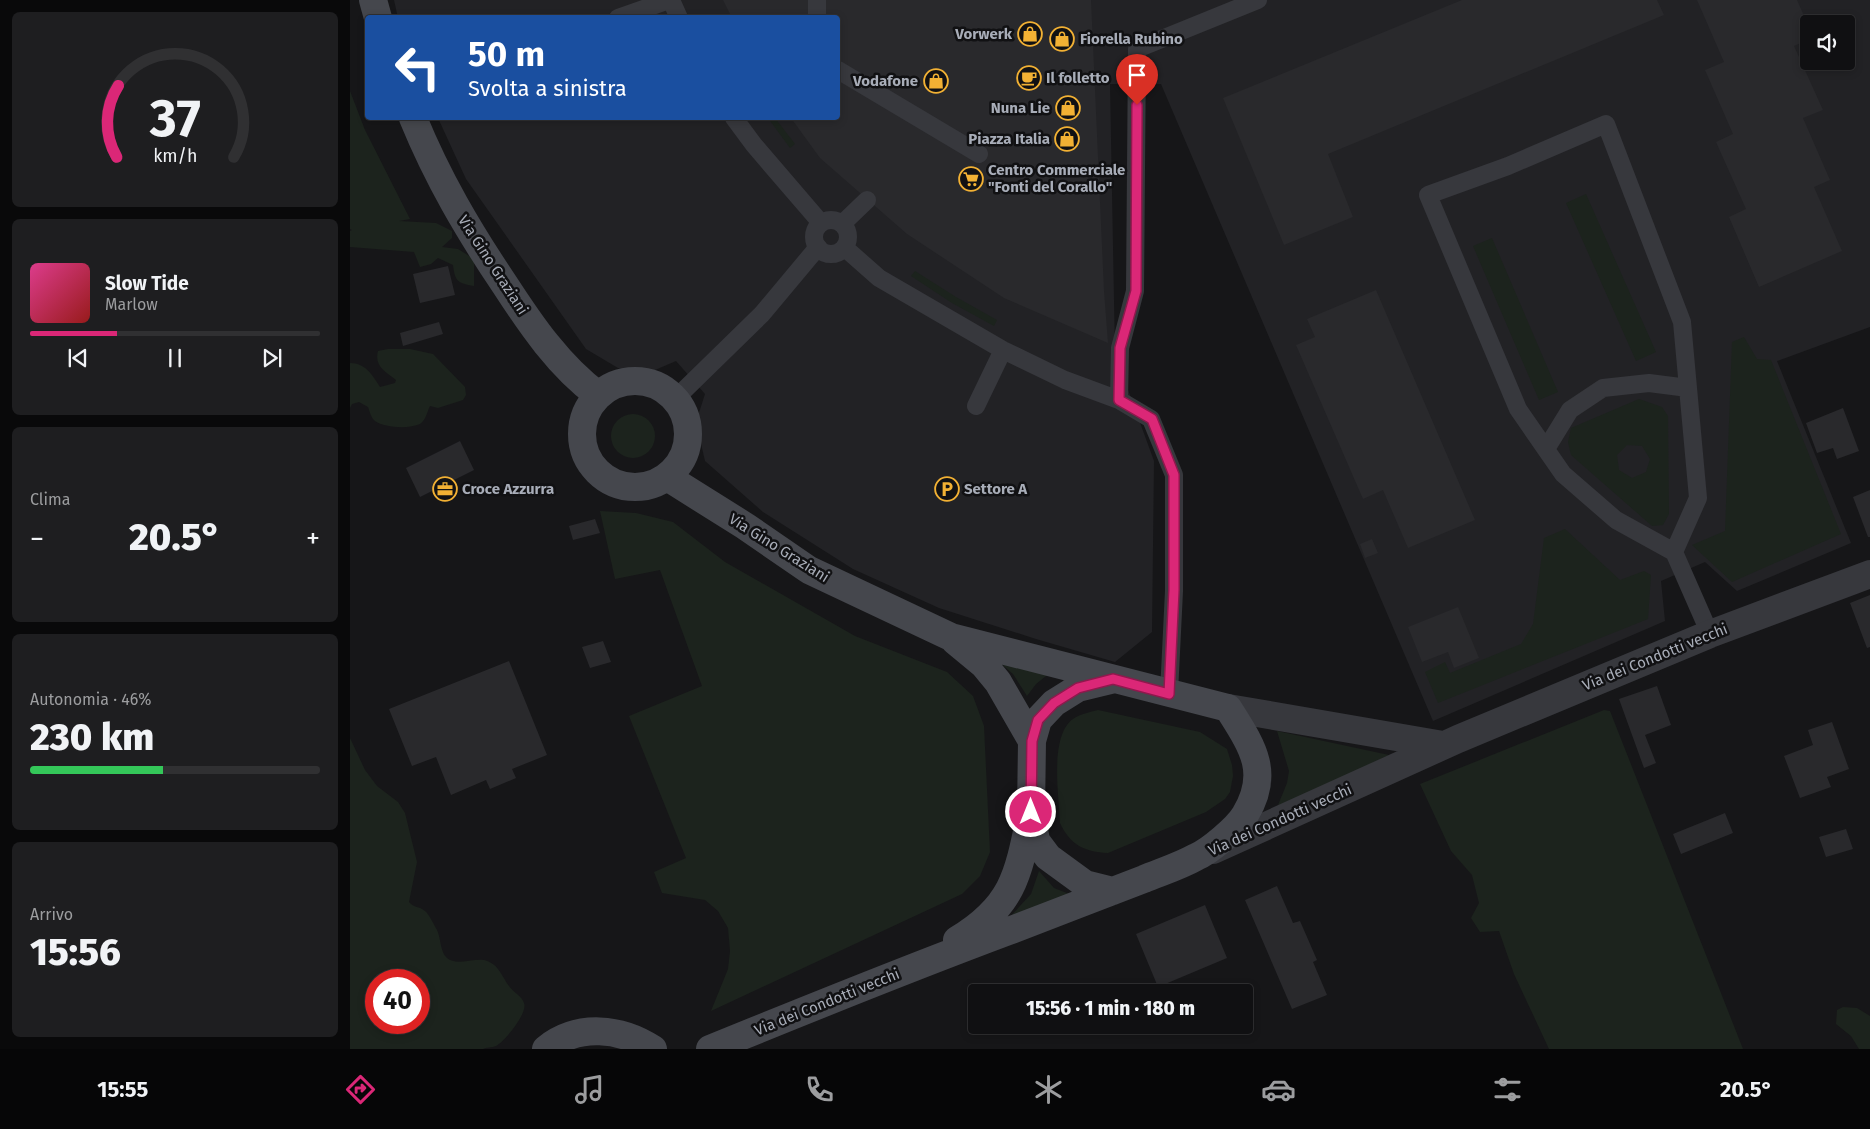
<!DOCTYPE html>
<html lang="it">
<head>
<meta charset="utf-8">
<style>
  body { margin:0; font-family:"Fira Sans",sans-serif; background:#1e1e20; color:#f1f3f6; height:100vh; display:flex; flex-direction:column; font-size:19px; white-space:nowrap }
  * { box-sizing:border-box; margin:0 }
  p { font-size:16px; color:#9c9d9f }
  .icon { flex:none; width:28px; height:28px; fill:none; stroke:currentColor; stroke-width:2; stroke-linecap:round; stroke-linejoin:round }
  .map { position:relative; flex:1; overflow:hidden }
  .panel { display:flex; flex-direction:column; gap:12px; padding:12px; background:#09090a; width:350px }
  .panel>* { flex:none }
  .top-card { position:absolute; left:15px; top:15px; width:475px; height:105px; border-radius:5px; box-shadow:0 2px 8px #0003,0 0 0 1px #303032; background:#1a4fa0; color:#fff; overflow:hidden }
  .tools { position:absolute; left:1450px; top:15px; display:grid; gap:10px }
  .tools a { display:grid; place-items:center; width:55px; height:55px; border-radius:5px; background:#101012; box-shadow:0 2px 8px #0003,0 0 0 1px #303032; font-size:25px }
  .speed { position:absolute; left:15px; top:969px; display:flex; gap:10px; font-size:25px; font-weight:700; text-align:center }
  .speed>* { display:grid; place-content:center; width:65px; height:65px; border-radius:50%; background:#101012; box-shadow:0 2px 8px #0003,0 0 0 1px #303032; line-height:1 }
  .speed .limit { border:8px solid #d22; background:#fff; color:#111 }
  .pin { position:absolute; display:grid; place-items:center; width:42px; height:42px; color:#fff; margin:-51px -21px; border-radius:50% 50% 50% 0; rotate:-45deg; box-shadow:0 0 5px #0007 }
  .pin .icon { rotate:45deg }
  .me { position:absolute; width:55px; margin:-28px; rotate:0deg; stroke-linejoin:round; filter:drop-shadow(0 0 4px #0008) }
  .turn { display:flex; align-items:center; gap:18px; height:105px; padding:0 20px; font-size:22px }
  .turn .icon { width:65px; height:65px; stroke-width:2.5 }
  .turn b { display:block; font-size:35px; line-height:42px }
  .big { font-size:38px; font-weight:800; line-height:1.1 }
  .panel .tile { flex:1; display:flex; flex-direction:column; justify-content:center; gap:8px; min-width:0; padding:0 18px; border-radius:8px; background:#1e1e20 }
  .panel .dial { align-items:center; gap:0 }
  .dial svg { height:130px; overflow:visible; fill:none; stroke:#303032; stroke-width:7; stroke-linecap:round; text-anchor:middle }
  .dial text { fill:#f1f3f6; stroke:none }
  .song { display:flex; align-items:center; gap:15px }
  .cover { width:60px; height:60px; border-radius:8px; background:linear-gradient(135deg,hsl(330 70% 55%),hsl(0 70% 35%)) }
  .played { height:5px; border-radius:2px; background:linear-gradient(90deg,#db2777 30%,#303032 30%) }
  .keys { display:flex; justify-content:space-around; direction:ltr }
  .heat { display:flex; justify-content:space-between; align-items:center; font-size:28px; direction:ltr }
  .charge { height:8px; border-radius:4px; background:linear-gradient(90deg,#34c759 46%,#303032 0) }
  .trip { position:absolute; left:618px; top:984px; width:285px; height:50px; border-radius:5px; background:#101012; box-shadow:0 2px 8px #0003,0 0 0 1px #303032; font-weight:800; line-height:50px; text-align:center }
  .menu { display:flex; height:80px; justify-content:space-around; align-items:center; background:#060607; color:#9c9d9f }
  .menu .icon { width:35px; height:35px }
  .menu .current { color:#db2777 }
  .menu b { font-size:22px; color:#f1f3f6 }
  main { display:flex; flex:1; min-height:0 }
  .map>svg:first-child { display:block }
  .built { fill:#222225; fill-rule:evenodd }
  .green { fill:#1c231d; fill-rule:evenodd }
  .building { fill:#29292c }
  .lines { fill:none; stroke-linecap:round; stroke-linejoin:round }
  .lane { stroke:#37383d; stroke-width:18 }
  .street { stroke:#37383d; stroke-width:28 }
  .secondary { stroke:#45474d; stroke-width:28 }
  .route-casing { stroke:#8e194d; stroke-width:12 }
  .route { stroke:#db2777; stroke-width:9 }
  .labels { text-anchor:middle; dominant-baseline:central; stroke-width:5; stroke-linejoin:round; paint-order:stroke }
  .poi-label { font-size:15px; font-weight:bold; fill:#a8adb8; stroke:#111113; text-anchor:start }
  .street-label { font-size:15px; fill:#a8adb8; stroke:#111113 }
</style>
</head>
<body>
<main>
<section class="panel">
<div class="tile dial"><svg viewBox="0 0 100 80">
<path d="M14 69A42 42 0 1 1 86 69"/>
<path d="M14 69A42 42 0 0 1 15 25" stroke="#db2777"/>
<text x="50" y="56" font-size="32" font-weight="700">37</text>
<text x="50" y="72" font-size="11">km/h</text>
</svg></div>
<div class="tile">
<div class="song"><i class="cover"></i><div><b>Slow Tide</b><p>Marlow</p></div></div>
<div class="played"></div>
<div class="keys"><svg class="icon" aria-label="previous" viewBox="0 0 24 24"><path d="M18 5L8 12l10 7zM5 5v14"/></svg><svg class="icon" aria-label="pause" viewBox="0 0 24 24"><path d="M8 5v14M16 5v14"/></svg><svg class="icon" aria-label="next" viewBox="0 0 24 24"><path d="M6 5l10 7-10 7zM19 5v14"/></svg></div>
</div>
<div class="tile"><p>Clima</p>
<div class="heat"><a>−</a><b class="big">20.5°</b><a>+</a></div>
</div>
<div class="tile"><p>Autonomia · 46%</p><b class="big">230 km</b><div class="charge"></div></div>
<div class="tile"><p>Arrivo</p><b class="big">15:56</b></div>
</section>
<div class="map">
<svg width="1520" height="1049" viewBox="0 0 1520 1049">
  <rect width="100%" height="100%" fill="#161618"/>
  <path class="built" d="M44,0H1520V327L1427,361L1501,543L1387,591L1355,562L1311,581L1315,621L1083,721L811,84H760L765,354L804,461L802,632L765,662L686,639L589,608L503,569L413,512L355,461L346,422L355,394L326,361L298,373L268,368L236,349L116,179L88,118H488V18H48ZM1459,24H1496V61H1459Z"/>
  <path class="green" d="M0,91L15,130L60,219L49,221L86,223L102,231V238L92,247L108,249L124,259V286C108,283 105,282 103,265L88,258L81,264L70,267L64,252L0,247V231L2,230L0,229Z
    M418,118H425L445,144L440,148Z
    M1236,194L1306,352L1286,361L1216,203Z
    M1142,238L1208,392L1189,400L1123,246Z
    M565,271L606,297L647,320L644,326L602,303L561,276Z
    M1394,337L1407,359L1421,360L1491,534L1382,582L1342,545L1375,531L1382,342Z
    M38,349H60L83,354L115,387L116,395L113,400L88,408L80,406C77,412 76,420 70,424C59,429 35,428 25,421C21,418 20,412 18,407L9,402L2,404L0,408V363C15,363 22,374 30,387L45,383L46,380C35,371 24,366 28,351Z
    M1289,399L1312,407L1318,416L1319,514L1313,525L1302,526L1221,455L1218,442L1221,428ZM1277,445L1292,446L1300,459L1296,472L1282,478L1269,470L1267,455Z
    M261 436a22 22 0 1 1 44 0a22 22 0 1 1-44 0Z
    M250,511L286,513L323,522L375,562L505,636L597,672L623,696L634,726L640,852L630,876L612,894L361,1011L378,969L380,951L378,928L368,911L355,900L312,893L304,872L336,858L279,716L352,686L310,570L265,579Z
    M1215,529L1270,580L1294,571L1301,575L1298,619L1088,703L1075,672L1095,662L1100,673L1171,644L1183,624L1194,538Z
    M641,655L701,672L686,684L677,696L663,674Z
    M748,710L850,732L877,749L882,765L883,776L880,792L875,799L856,812L758,853C735,852 720,845 710,823C709,797 699,736 723,719C730,714 740,712 748,710Z
    M1254,710L1260,711L1393,1049H1199L1164,974L1149,931L1130,932L1121,918L1129,903L1122,875L1101,851L1070,784Z
    M927,731L1039,755L926,810L937,783L939,771Z
    M0,738L15,770L27,786L48,802L55,813L67,862L59,902C64,908 69,906 75,911C79,914 84,925 87,930C91,938 90,952 97,958C106,966 123,958 134,960C149,964 151,975 159,986C163,992 172,996 174,1003C178,1013 155,1041 146,1046C142,1048 136,1047 133,1049H0ZM26,980H69V1022H26Z
    M689,871L704,888L722,895L658,919L681,894Z
    M1493,1007L1507,1008L1520,1016V1049H1509L1501,1036L1486,1024L1487,1010Z"/>
  <path class="building" d="M373,0H741L754,291L758,343L654,298L557,234L470,158L441,118H488V18H382Z
    M1112,0H1307L1314,15L978,154L1003,217L934,245L873,98Z
    M1347,0H1447L1459,27V39L1444,46L1473,110L1453,118L1480,180L1464,187L1492,251L1409,287L1379,217L1396,209L1366,142L1383,134L1355,70L1374,62Z
    M98,266L105,295L70,303L63,274Z
    M1026,290L1125,520L1058,548L1033,490L1013,499L946,345L965,337L957,319Z
    M89,322L93,334L53,346L50,333Z
    M1493,408L1509,451L1487,459L1483,448L1467,453L1456,423Z
    M110,441L124,470L70,497L56,468Z
    M1520,490V537H1518L1503,497Z
    M245,519L250,533L223,540L219,526Z
    M1022,539L1028,553L1015,558L1010,544Z
    M1520,595V647L1517,648L1500,603Z
    M1108,607L1129,658L1104,668L1098,652L1072,662L1058,627Z
    M253,641L261,662L240,668L232,647Z
    M159,661L197,755L162,769L166,778L140,789L136,780L101,795L86,757L62,766L39,709Z
    M1307,686L1321,725L1295,735L1306,763L1294,768L1269,699Z
    M1482,722L1499,769L1477,777L1481,787L1450,798L1434,756L1463,745L1458,730Z
    M1375,813L1383,833L1331,854L1323,834Z
    M1496,829L1503,849L1476,857L1469,837Z
    M927,886L943,923L950,921L967,960L963,962L977,995L942,1009L895,900Z
    M855,905L877,958L808,987L786,934Z"/>
  <g class="lines">
    <path class="lane" d="M321,0L329,18
      M467,0V18
      M268,18L319,0
      M488,70L629,154
      M384,118L404,145L471,223
      M464 237a17 17 0 1 1 34 0a17 17 0 1 1-34 0Z
      M492,224L517,200
      M495,248L529,278L653,350L715,380L769,400L801,419L824,475V591L819,693
      M325,399L412,314L468,247
      M769,400L770,348L785,291L787,49L908,0
      M626,406L653,350
      M1196,449L1220,410L1253,388L1299,383L1338,388
      M1324,552L1266,520L1213,474L1168,409L1078,195L1158,166L1256,124L1332,322L1348,498L1324,552L1360,634"/>
    <path class="street" d="M878,708L1093,745
      M863,850L1108,739L1360,634L1520,574"/>
    <path class="secondary" d="M23,0L28,18
      M63,118C88,179 118,230 155,285C181,325 209,366 248,395
      M232 434a53 53 0 1 1 106 0a53 53 0 1 1-106 0Z
      M317,477L395,526L459,570L601,637L878,708C902,746 921,772 895,815C887,828 860,851 846,857C830,866 811,872 794,879C748,897 702,914 656,932C557,969 458,1009 360,1049
      M605,641L634,665L648,682L682,741
      M761,680L728,688L704,703L688,720L682,741L681,812L686,841L698,857L735,884L763,891
      M607,940C662,907 668,877 680,817
      M196,1049C228,1023 271,1028 303,1049"/>
  </g>
  <g class="lines">
    <g class="route-casing">
      <path id="route" d="M681,812L682,741L688,720L704,703L728,688L763,679L819,694L824,590V475L802,419L769,400L770,348L786,291L787,105"/>
    </g>
    <use href="#route" class="route"/>
  </g>
  <defs>
    <g id="shop-ring" transform="scale(1.25)"><circle r="9.5" fill="#111113" stroke="#f2b134" stroke-width="1.5"/><path d="M-5-2.5h2.3a2.7 3.5 0 0 1 5.4 0H5L5.5 6h-11ZM-1.5-2.5h3a1.5 2.3 0 0 0-3 0Z" fill="#f2b134"/></g>
    <g id="cafe-ring" transform="scale(1.25)"><circle r="9.5" fill="#111113" stroke="#f2b134" stroke-width="1.5"/><path d="M-5.5-4.5H6V0H3Q3 3.5 0 3.5H-2.5Q-5.5 3.5-5.5 0ZM3-3.2v2h1.7v-2ZM-6 4.5H4V6H-6Z" fill="#f2b134"/></g>
    <g id="supermarket-ring" transform="scale(1.25)"><circle r="9.5" fill="#111113" stroke="#f2b134" stroke-width="1.5"/><path d="M-6-5.5h2.5l.6 2H6L4.5 2H-2.5L-4.4-4H-6ZM-1.5 3.2a1.3 1.3 0 1 0 .1 0ZM3 3.2a1.3 1.3 0 1 0 .1 0Z" fill="#f2b134"/></g>
    <g id="office-ring" transform="scale(1.25)"><circle r="9.5" fill="#111113" stroke="#f2b134" stroke-width="1.5"/><path d="M-6-3h4V-5.5h4V-3h4V5H-6ZM-1-4.5V-3h2v-1.5ZM-6 0V1H6V0Z" fill="#f2b134"/></g>
    <g id="parking-ring" transform="scale(1.25)"><circle r="9.5" fill="#111113" stroke="#f2b134" stroke-width="1.5"/><path d="M-3.5-5.5H1a3.5 3.5 0 0 1 0 7H-1V5.5H-3.5ZM-1-3.4V-.6H.8a1.4 1.4 0 0 0 0-2.8Z" fill="#f2b134"/></g>
  </defs>
  <g fill-rule="evenodd">
    <use href="#shop-ring" x="680" y="34"/>
    <use href="#shop-ring" x="712" y="39"/>
    <use href="#cafe-ring" x="679" y="78"/>
    <use href="#shop-ring" x="586" y="81"/>
    <use href="#shop-ring" x="718" y="108"/>
    <use href="#shop-ring" x="717" y="139"/>
    <use href="#supermarket-ring" x="621" y="179"/>
    <use href="#office-ring" x="95" y="489"/>
    <use href="#parking-ring" x="597" y="489"/>
  </g>
  <g class="labels">
    <g class="poi-label">
      <text x="662" y="34" text-anchor="end">Vorwerk</text>
      <text x="730" y="39">Fiorella Rubino</text>
      <text x="696" y="78">Il folletto</text>
      <text x="568" y="81" text-anchor="end">Vodafone</text>
      <text x="700" y="108" text-anchor="end">Nuna Lie</text>
      <text x="700" y="139" text-anchor="end">Piazza Italia</text>
      <text x="638" y="170">Centro Commerciale<tspan x="638" dy="17">"Fonti del Corallo"</tspan></text>
      <text x="112" y="489">Croce Azzurra</text>
      <text x="614" y="489">Settore A</text>
    </g>
    <g class="street-label">
      <text transform="translate(143 265) rotate(57)">Via Gino Graziani</text>
      <text transform="translate(429 548) rotate(32)">Via Gino Graziani</text>
      <text transform="translate(1305 657) rotate(-22)">Via dei Condotti vecchi</text>
      <text transform="translate(930 820) rotate(-24)">Via dei Condotti vecchi</text>
      <text transform="translate(477 1002) rotate(-22)">Via dei Condotti vecchi</text>
    </g>
  </g>
</svg>
<div class="tools">
<a><svg class="icon" aria-label="sound" viewBox="0 0 24 24"><path d="M4 9h4l5-4v14l-5-4H4zM17 9q2 3 0 6"/></svg></a>
</div>
<div class="speed"><div class="limit">40</div></div>
<div class="pin" style="left:787px;top:105px;background:#d93025"><svg class="icon" aria-label="arrive" viewBox="0 0 24 24"><path d="M6 21V4h12l-3 4 3 4H6"/></svg></div>
<svg class="me" style="left:681px;top:812px" viewBox="-20 -20 40 40"><circle r="17" fill="#db2777" stroke="#fff" stroke-width="3"/><path d="M0-11L8 9 0 5-8 9z" fill="#fff"/></svg>
<div class="trip">15:56 · 1 min · 180 m</div>
<div class="top-card">
<div class="turn"><svg class="icon" aria-label="left" viewBox="0 0 24 24"><path d="M17 20v-9H6M10 6l-5 5 5 5"/></svg><div><b>50 m</b>Svolta a sinistra</div></div>
</div>
</div>
</main>
<nav class="menu">
<b>15:55</b>
<svg class="icon current" aria-label="directions" viewBox="0 0 24 24"><path d="M12 3l9 9-9 9-9-9zM9 14v-3h6M13 9l2 2-2 2"/></svg>
<svg class="icon" aria-label="music" viewBox="0 0 24 24"><path d="M9 18V5l10-2v13"/><circle cx="6" cy="18" r="3"/><circle cx="16" cy="16" r="3"/></svg>
<svg class="icon" aria-label="phone" viewBox="0 0 24 24"><path d="M5 4h4l2 5-3 2q2 4 5 5l2-3 5 2v4C11 20 4 13 5 4z"/></svg>
<svg class="icon" aria-label="climate" viewBox="0 0 24 24"><path d="M12 3v18M4 7l16 10M4 17L20 7"/></svg>
<svg class="icon" aria-label="car" viewBox="0 0 24 24"><path d="M5 17H2v-5l4-1 3-4h7l3 4 3 1v5h-3M9 17h6M6 11h13"/><circle cx="7" cy="17" r="2"/><circle cx="17" cy="17" r="2"/></svg>
<svg class="icon" aria-label="filters" viewBox="0 0 24 24"><path d="M4 7h16M4 17h16"/><circle cx="9" cy="7" r="2"/><circle cx="15" cy="17" r="2"/></svg>
<b>20.5°</b>
</nav>
</body>
</html>
